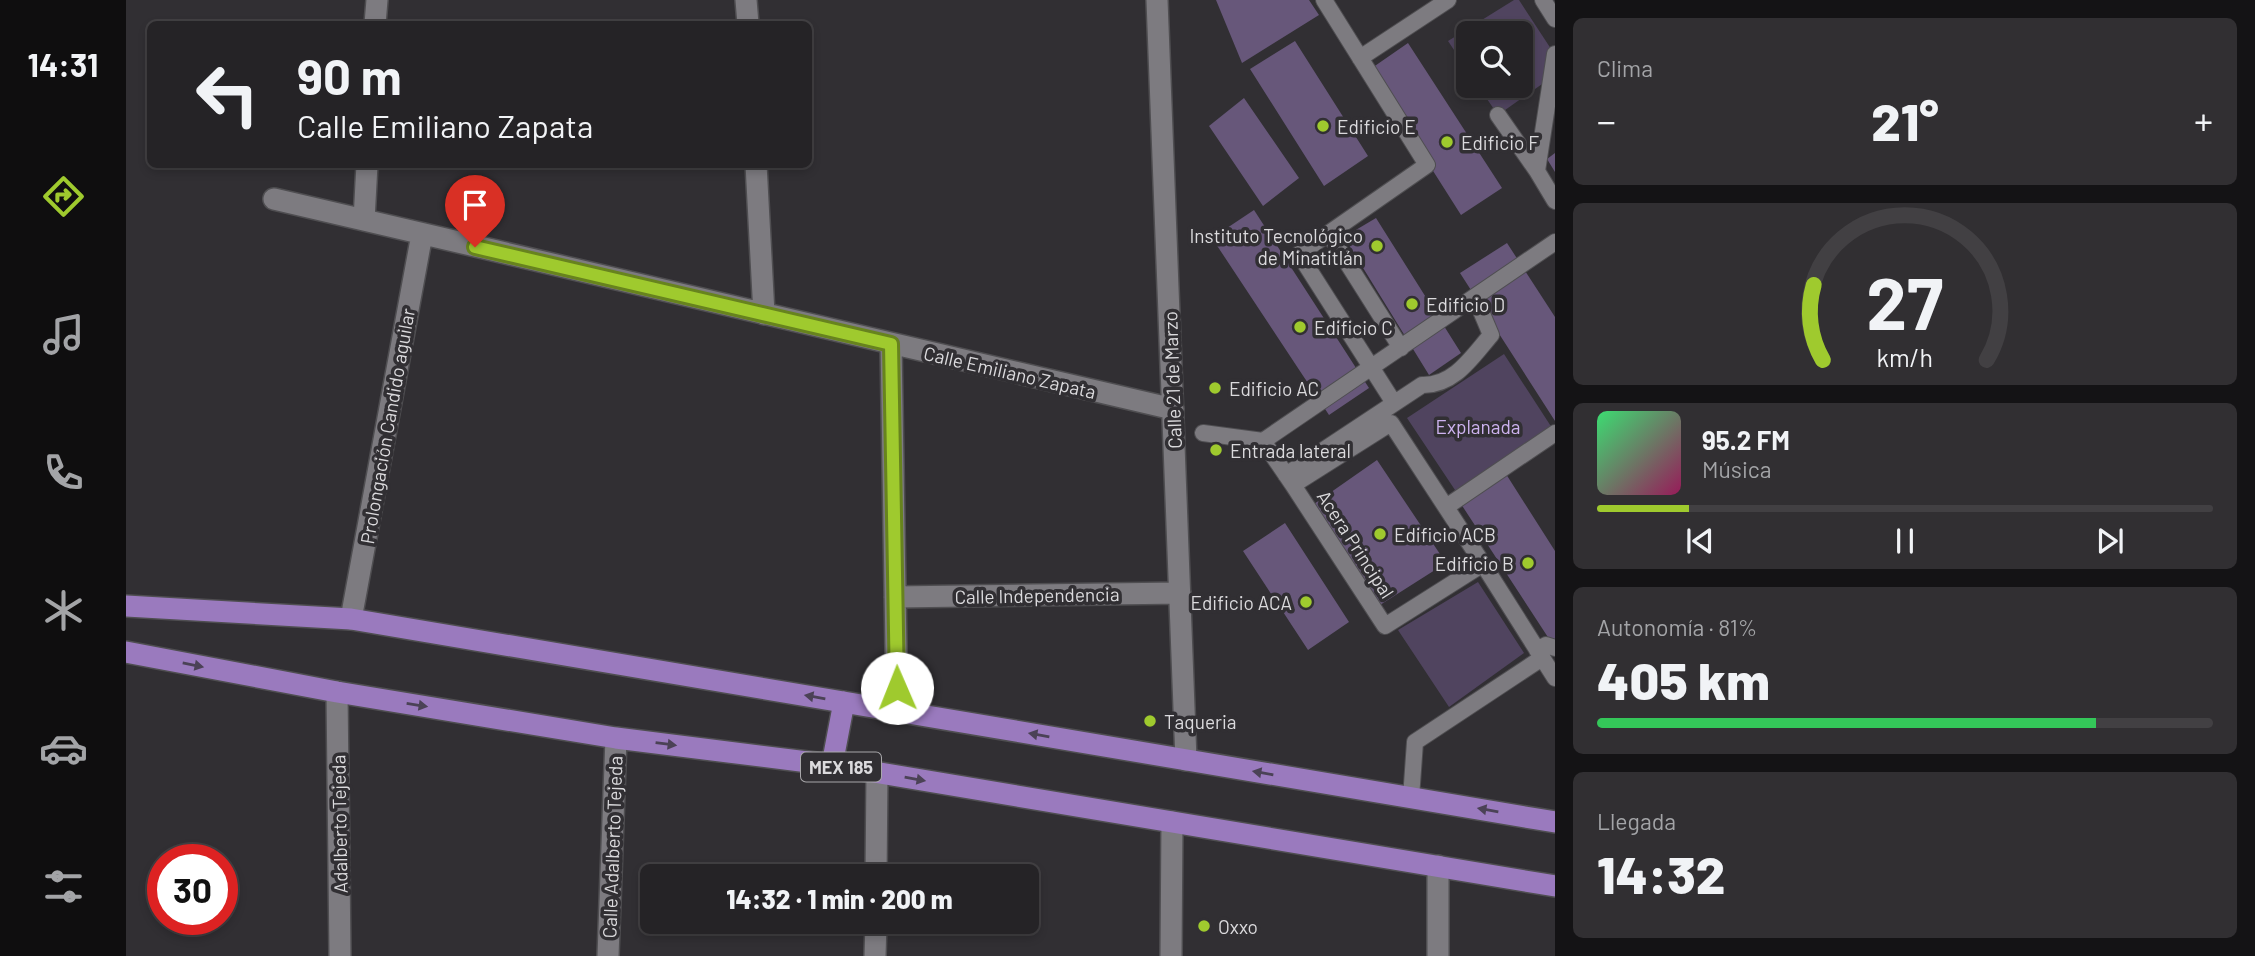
<!DOCTYPE html>
<html lang="es">
<head>
<meta charset="utf-8">
<style>
  body { margin:0; font-family:Barlow,sans-serif; background:#312f32; color:#f1f3f6; height:100vh; display:flex; flex-direction:column; font-size:26px; white-space:nowrap }
  * { box-sizing:border-box; margin:0 }
  p { font-size:23px; color:#a3a4a7 }
  .icon { flex:none; width:38px; height:38px; fill:none; stroke:currentColor; stroke-width:2; stroke-linecap:round; stroke-linejoin:round }
  .map { position:relative; flex:1; overflow:hidden }
  .sheet { display:flex; flex-direction:column; gap:18px; padding:18px; background:#141315; width:700px }
  .sheet>* { flex:none }
  .hud { position:absolute; left:21px; top:21px; width:665px; height:147px; border-radius:10px; box-shadow:0 4px 10px #0003,0 0 0 2px #424043; background:#252326; color:#f1f3f6; overflow:hidden }
  .buttons { position:absolute; left:1330px; top:21px; display:grid; gap:14px }
  .buttons a { display:grid; place-items:center; width:77px; height:77px; border-radius:10px; background:#252326; box-shadow:0 4px 10px #0003,0 0 0 2px #424043; font-size:35px }
  .speed { position:absolute; left:21px; top:844px; display:flex; gap:14px; font-size:35px; font-weight:700; text-align:center }
  .speed>* { display:grid; place-content:center; width:91px; height:91px; border-radius:50%; background:#252326; box-shadow:0 4px 10px #0003,0 0 0 2px #424043; line-height:1 }
  .speed .limit { border:10px solid #d22; background:#fff; color:#111 }
  .pin { position:absolute; display:grid; place-items:center; width:60px; height:60px; color:#fff; margin:-72px -30px; border-radius:50% 50% 50% 0; rotate:-45deg; box-shadow:0 0 7px #0007 }
  .pin .icon { rotate:45deg }
  .me { position:absolute; width:77px; margin:-38px; rotate:359deg; stroke-linejoin:round; filter:drop-shadow(0 0 5px #0008) }
  .turn { display:flex; align-items:center; gap:24px; height:147px; padding:0 35px; font-size:32px }
  .turn .icon { width:91px; height:91px; stroke-width:2.5 }
  .turn b { display:block; font-size:49px; line-height:60px }
  .big { font-size:52px; font-weight:800; line-height:1.1 }
  .sheet .tile { flex:1; display:flex; flex-direction:column; justify-content:center; gap:10px; min-width:0; padding:0 24px; border-radius:10px; background:#312f32 }
  .sheet .dial { align-items:center; gap:0 }
  .dial svg { height:182px; overflow:visible; fill:none; stroke:#424043; stroke-width:7; stroke-linecap:round; text-anchor:middle }
  .dial text { fill:#f1f3f6; stroke:none }
  .song { display:flex; align-items:center; gap:21px }
  .cover { width:84px; height:84px; border-radius:10px; background:linear-gradient(135deg,hsl(140 70% 55%),hsl(330 70% 35%)) }
  .played { height:7px; border-radius:4px; background:linear-gradient(90deg,#9fca2e 15%,#424043 15%) }
  .keys { display:flex; justify-content:space-around; direction:ltr }
  .heat { display:flex; justify-content:space-between; align-items:center; font-size:38px; direction:ltr }
  .charge { height:10px; border-radius:5px; background:linear-gradient(90deg,#34c759 81%,#424043 0) }
  .trip { position:absolute; left:514px; top:864px; width:399px; height:70px; border-radius:10px; background:#252326; box-shadow:0 4px 10px #0003,0 0 0 2px #424043; font-weight:800; line-height:70px; text-align:center }
  main { display:flex; flex:1; min-height:0 }
  .tab-bar { display:flex; flex-direction:column; width:126px; justify-content:space-around; align-items:center; background:#0f0e0f; color:#a3a4a7 }
  .tab-bar .icon { width:49px; height:49px }
  .tab-bar .current { color:#9fca2e }
  .tab-bar b { font-size:32px; color:#f1f3f6 }
  .map>svg:first-child { display:block }
  .green { fill:#50445f }
  .building { fill:#67577a }
  .lines { fill:none; stroke-linecap:round; stroke-linejoin:round }
  .lane-casing { stroke:#4f4e51; stroke-width:18 }
  .street-casing { stroke:#4f4e51; stroke-width:24 }
  .primary-casing { stroke:#4f4e51; stroke-width:24 }
  .lane { stroke:#7d7b80; stroke-width:16 }
  .street { stroke:#7d7b80; stroke-width:21 }
  .primary { stroke:#9a7abe; stroke-width:21 }
  .oneway { fill:#4b4256 }
  .route-casing { stroke:#67831e; stroke-width:18 }
  .route { stroke:#9fca2e; stroke-width:12 }
  .poi-dot { fill:#9fca2e; stroke:#312f33; stroke-width:2.5 }
  .labels { text-anchor:middle; dominant-baseline:central; stroke-width:7; stroke-linejoin:round; paint-order:stroke }
  .shield { fill:#312f33; stroke:#a8a7aa; stroke-width:2 }
  .shield-label { font-size:18px; font-weight:bold; fill:#dbdadd }
  .poi-label { font-size:19px; fill:#dbdadd; stroke:#312f33; text-anchor:start }
  .street-label { font-size:19px; fill:#dbdadd; stroke:#312f33 }
  .park-label { font-size:19px; fill:#ceb3f0; stroke:#312f33 }
</style>
</head>
<body>
<main>
<nav class="tab-bar">
<b>14:31</b>
<svg class="icon current" aria-label="directions" viewBox="0 0 24 24"><path d="M12 3l9 9-9 9-9-9zM9 14v-3h6M13 9l2 2-2 2"/></svg>
<svg class="icon" aria-label="music" viewBox="0 0 24 24"><path d="M9 18V5l10-2v13"/><circle cx="6" cy="18" r="3"/><circle cx="16" cy="16" r="3"/></svg>
<svg class="icon" aria-label="phone" viewBox="0 0 24 24"><path d="M5 4h4l2 5-3 2q2 4 5 5l2-3 5 2v4C11 20 4 13 5 4z"/></svg>
<svg class="icon" aria-label="climate" viewBox="0 0 24 24"><path d="M12 3v18M4 7l16 10M4 17L20 7"/></svg>
<svg class="icon" aria-label="car" viewBox="0 0 24 24"><path d="M5 17H2v-5l4-1 3-4h7l3 4 3 1v5h-3M9 17h6M6 11h13"/><circle cx="7" cy="17" r="2"/><circle cx="17" cy="17" r="2"/></svg>
<svg class="icon" aria-label="filters" viewBox="0 0 24 24"><path d="M4 7h16M4 17h16"/><circle cx="9" cy="7" r="2"/><circle cx="15" cy="17" r="2"/></svg>
</nav>
<div class="map">
<svg width="1429" height="956" viewBox="0 0 1429 956">
  <rect width="100%" height="100%" fill="#312f33"/>
  <path class="green" d="M1388,0H1393L1429,55V75L1372,115L1352,86H1395V33H1342V71L1322,41Z
    M1378,354L1428,431L1331,493L1281,418Z
    M1352,582L1398,653L1323,707L1272,630Z"/>
  <path class="building" d="M1090,0H1183L1193,15L1116,63Z
    M1169,41L1242,156L1198,186L1124,69Z
    M1282,43L1376,188L1335,215L1243,70Z
    M1118,98L1173,178L1137,206L1083,126Z
    M1429,153V172L1421,159Z
    M1128,210L1243,388L1203,415L1086,238Z
    M1250,218L1335,353L1303,375L1218,237Z
    M1381,243L1429,317V421L1334,273Z
    M1251,460L1320,563L1254,605L1188,504Z
    M1380,474L1429,551V648L1335,504Z
    M1159,523L1223,622L1182,650L1117,551Z"/>
  <g class="lines">
    <g class="lane-casing">
      <path id="lane" d="M1198,0L1301,165L1173,254L1268,403
        M1417,0L1429,19
        M1429,54L1411,171L1429,201
        M1234,58L1322,0
        M1372,115L1411,171
        M1203,234L1275,348
        M1077,433L1137,441
        M1160,475L1296,385C1328,386 1346,357 1365,335L1349,297
        M1167,485L1137,441L1429,242
        M1320,507L1429,433
        M1357,564L1259,626L1167,485L1265,423L1357,564L1429,678
        M1411,650L1420,645L1429,648
        M1285,798L1289,742L1416,658"/>
    </g>
    <g class="street-casing">
      <path id="street" d="M620,0L622,24
        M1031,0L1060,760
        M249,24L251,0
        M630,164L638,314
        M148,199L1047,409
        M238,220L241,164
        M765,344L771,711
        M769,597L1054,593
        M225,619L296,234
        M211,692L214,956
        M1312,866V956
        M750,877L751,773
        M482,956L490,738
        M749,956L750,922
        M1045,956L1046,822"/>
    </g>
    <g class="primary-casing">
      <path id="primary" d="M0,606L225,619L1429,822
        M0,652L211,692L490,738L706,765L1429,886
        M706,765L718,702"/>
    </g>
    <use href="#lane" class="lane"/>
    <use href="#street" class="street"/>
    <use href="#primary" class="primary"/>
  </g>
  <defs><path id="oneway-solid" d="M-6-.8H1V-3.2L6.5 0L1 3.2V.8H-6Z" transform="scale(1.75)"/></defs>
  <g class="oneway">
    <use href="#oneway-solid" transform="translate(67 665) rotate(11)"/>
    <use href="#oneway-solid" transform="translate(689 697) rotate(-170)"/>
    <use href="#oneway-solid" transform="translate(291 705) rotate(9)"/>
    <use href="#oneway-solid" transform="translate(913 735) rotate(-170)"/>
    <use href="#oneway-solid" transform="translate(540 744) rotate(7)"/>
    <use href="#oneway-solid" transform="translate(1137 773) rotate(-170)"/>
    <use href="#oneway-solid" transform="translate(789 779) rotate(10)"/>
    <use href="#oneway-solid" transform="translate(1362 810) rotate(-170)"/>
  </g>
  <g class="lines">
    <g class="route-casing">
      <path id="route" d="M349,247L765,344L771,688"/>
    </g>
    <use href="#route" class="route"/>
  </g>
  <g class="poi-dot">
    <circle cx="1197" cy="126" r="7"/>
    <circle cx="1321" cy="142" r="7"/>
    <circle cx="1251" cy="246" r="7"/>
    <circle cx="1286" cy="304" r="7"/>
    <circle cx="1174" cy="327" r="7"/>
    <circle cx="1089" cy="388" r="7"/>
    <circle cx="1090" cy="450" r="7"/>
    <circle cx="1254" cy="534" r="7"/>
    <circle cx="1402" cy="563" r="7"/>
    <circle cx="1180" cy="602" r="7"/>
    <circle cx="1024" cy="721" r="7"/>
    <circle cx="1078" cy="926" r="7"/>
  </g>
  <g class="labels">
    <rect class="shield" x="675" y="752.5" width="80" height="29" rx="5"/>
    <g class="shield-label">
      <text x="715" y="767">MEX 185</text>
    </g>
    <g class="poi-label">
      <text x="1211" y="126">Edificio E</text>
      <text x="1335" y="142">Edificio F</text>
      <text x="1237" y="235" text-anchor="end">Instituto Tecnológico<tspan x="1237" dy="22">de Minatitlán</tspan></text>
      <text x="1300" y="304">Edificio D</text>
      <text x="1188" y="327">Edificio C</text>
      <text x="1103" y="388">Edificio AC</text>
      <text x="1104" y="450">Entrada lateral</text>
      <text x="1268" y="534">Edificio ACB</text>
      <text x="1388" y="563" text-anchor="end">Edificio B</text>
      <text x="1166" y="602" text-anchor="end">Edificio ACA</text>
      <text x="1038" y="721">Taqueria</text>
      <text x="1092" y="926">Oxxo</text>
    </g>
    <g class="street-label">
      <text transform="translate(884 372) rotate(13)">Calle Emiliano Zapata</text>
      <text transform="translate(1046 380) rotate(-92)">Calle 21 de Marzo</text>
      <text transform="translate(261 426) rotate(-80)">Prolongación Candido aguilar</text>
      <text transform="translate(1230 544) rotate(57)">Acera Principal</text>
      <text transform="translate(911 595) rotate(-1)">Calle Independencia</text>
      <text transform="translate(213 824) rotate(-91)">Adalberto Tejeda</text>
      <text transform="translate(486 847) rotate(-88)">Calle Adalberto Tejeda</text>
    </g>
    <g class="park-label">
      <text x="1352" y="426">Explanada</text>
    </g>
  </g>
</svg>
<div class="buttons">
<a><svg class="icon" aria-label="search" viewBox="0 0 24 24"><circle cx="10" cy="10" r="6"/><path d="M15 15l6 6"/></svg></a>
</div>
<div class="speed"><div class="limit">30</div></div>
<div class="pin" style="left:349px;top:247px;background:#d93025"><svg class="icon" aria-label="arrive" viewBox="0 0 24 24"><path d="M6 21V4h12l-3 4 3 4H6"/></svg></div>
<svg class="me" style="left:771px;top:688px" viewBox="-20 -20 40 40"><circle r="19" fill="#fff"/><path d="M0-13L10 11 0 6-10 11z" fill="#9fca2e"/></svg>
<div class="trip">14:32 · 1 min · 200 m</div>
<div class="hud">
<div class="turn"><svg class="icon" aria-label="left" viewBox="0 0 24 24"><path d="M17 20v-9H6M10 6l-5 5 5 5"/></svg><div><b>90 m</b>Calle Emiliano Zapata</div></div>
</div>
</div>
<section class="sheet">
<div class="tile"><p>Clima</p>
<div class="heat"><a>−</a><b class="big">21°</b><a>+</a></div>
</div>
<div class="tile dial"><svg viewBox="0 0 100 80">
<path d="M14 69A42 42 0 1 1 86 69"/>
<path d="M14 69A42 42 0 0 1 10 36" stroke="#9fca2e"/>
<text x="50" y="56" font-size="32" font-weight="700">27</text>
<text x="50" y="72" font-size="11">km/h</text>
</svg></div>
<div class="tile">
<div class="song"><i class="cover"></i><div><b>95.2 FM</b><p>Música</p></div></div>
<div class="played"></div>
<div class="keys"><svg class="icon" aria-label="previous" viewBox="0 0 24 24"><path d="M18 5L8 12l10 7zM5 5v14"/></svg><svg class="icon" aria-label="pause" viewBox="0 0 24 24"><path d="M8 5v14M16 5v14"/></svg><svg class="icon" aria-label="next" viewBox="0 0 24 24"><path d="M6 5l10 7-10 7zM19 5v14"/></svg></div>
</div>
<div class="tile"><p>Autonomía · 81%</p><b class="big">405 km</b><div class="charge"></div></div>
<div class="tile"><p>Llegada</p><b class="big">14:32</b></div>
</section>
</main>
</body>
</html>
